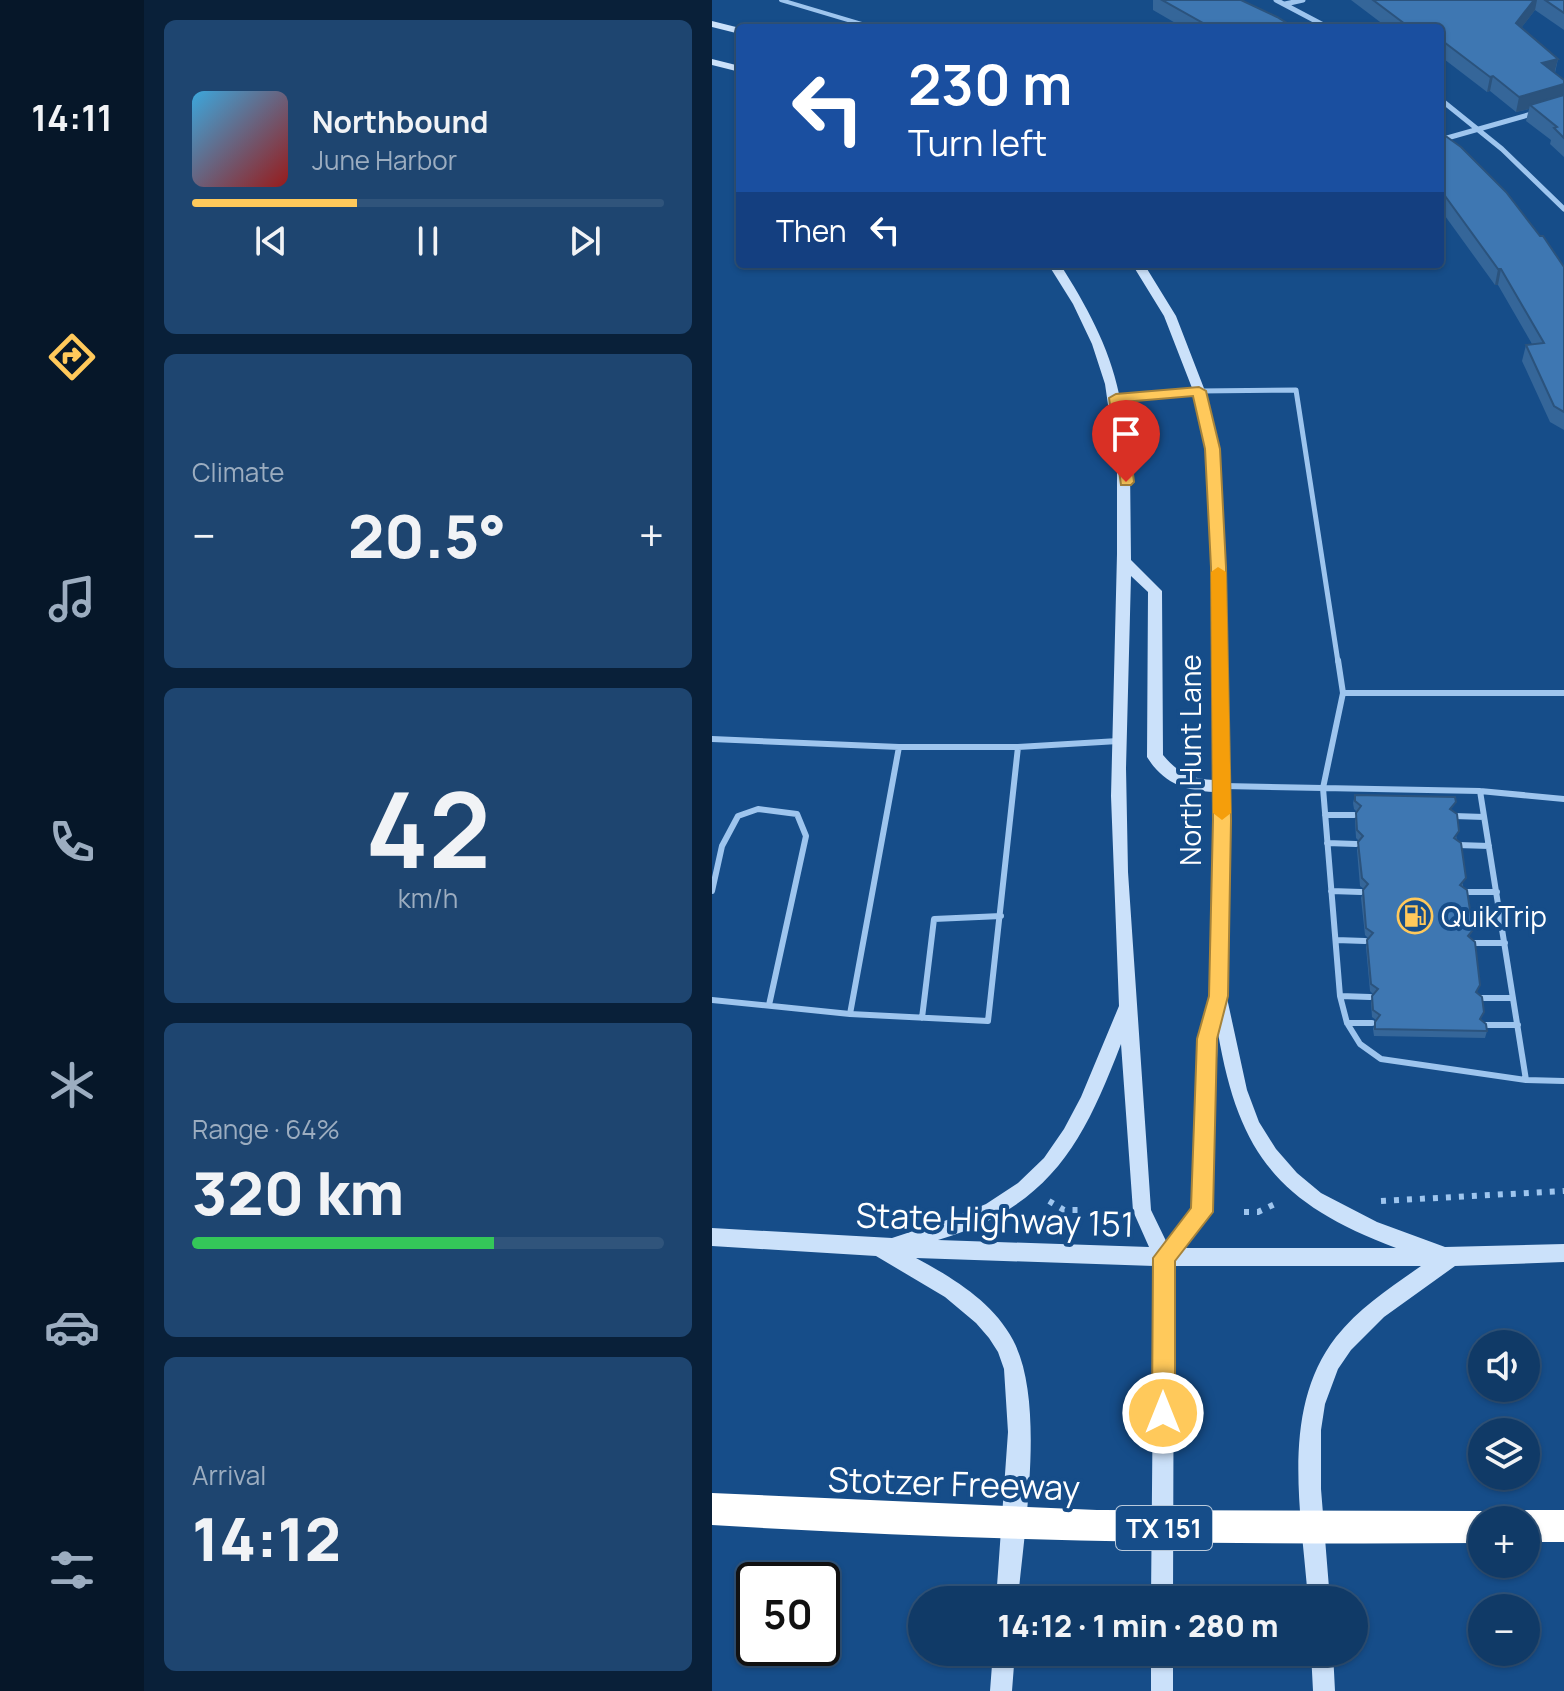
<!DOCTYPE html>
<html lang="en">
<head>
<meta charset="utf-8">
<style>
  body { margin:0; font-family:Manrope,sans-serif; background:#1e4570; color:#f1f3f6; height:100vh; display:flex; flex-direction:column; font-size:30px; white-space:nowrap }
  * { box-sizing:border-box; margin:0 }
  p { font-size:26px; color:#9cadc0 }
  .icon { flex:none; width:44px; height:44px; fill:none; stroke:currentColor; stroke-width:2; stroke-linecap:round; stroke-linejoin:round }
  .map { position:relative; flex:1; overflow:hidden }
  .panel { display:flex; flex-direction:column; gap:20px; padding:20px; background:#092039; width:568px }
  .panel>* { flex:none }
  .banner { position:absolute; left:24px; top:24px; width:708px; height:244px; border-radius:8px; box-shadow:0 2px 6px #0004,0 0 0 2px #30547b; background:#1a4fa0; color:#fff; overflow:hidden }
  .controls { position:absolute; left:756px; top:1330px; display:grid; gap:16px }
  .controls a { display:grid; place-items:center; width:72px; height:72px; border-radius:50%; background:#103a67; box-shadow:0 2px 6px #0004,0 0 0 2px #30547b; font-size:40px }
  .speed { position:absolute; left:24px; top:1562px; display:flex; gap:16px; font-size:40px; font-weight:700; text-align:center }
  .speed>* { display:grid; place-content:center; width:104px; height:104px; border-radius:50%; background:#103a67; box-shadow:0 2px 6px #0004,0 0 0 2px #30547b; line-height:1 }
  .speed .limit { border:4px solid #111; border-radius:12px; background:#fff; color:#111 }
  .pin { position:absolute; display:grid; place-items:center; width:68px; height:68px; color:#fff; margin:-82px -34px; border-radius:50% 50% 50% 0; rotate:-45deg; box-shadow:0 0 8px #0007 }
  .pin .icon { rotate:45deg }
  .me { position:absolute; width:88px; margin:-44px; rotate:0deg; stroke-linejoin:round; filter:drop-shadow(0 0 6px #0008) }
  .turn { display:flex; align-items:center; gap:28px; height:168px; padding:0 40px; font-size:36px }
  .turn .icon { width:104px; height:104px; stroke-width:2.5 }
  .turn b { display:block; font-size:56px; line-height:68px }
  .then { display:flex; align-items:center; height:76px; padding:0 40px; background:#0003; gap:16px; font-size:30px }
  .big { font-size:60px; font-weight:800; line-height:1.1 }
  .panel .widget { flex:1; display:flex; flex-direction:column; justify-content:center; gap:12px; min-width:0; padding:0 28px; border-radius:12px; background:#1e4570 }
  .panel .dial { align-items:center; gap:0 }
  .dial b { font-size:104px; line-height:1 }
  .song { display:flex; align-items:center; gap:24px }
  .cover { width:96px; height:96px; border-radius:12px; background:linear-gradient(135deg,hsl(200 70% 55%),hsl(0 70% 35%)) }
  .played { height:8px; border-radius:4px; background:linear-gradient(90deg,#ffc95b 35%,#30547b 35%) }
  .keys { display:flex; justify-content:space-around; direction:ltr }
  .heat { display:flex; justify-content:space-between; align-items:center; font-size:44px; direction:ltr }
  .charge { height:12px; border-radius:6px; background:linear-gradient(90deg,#34c759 64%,#30547b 0) }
  .trip { position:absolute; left:196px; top:1586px; width:460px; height:80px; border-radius:40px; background:#103a67; box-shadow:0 2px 6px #0004,0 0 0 2px #30547b; font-weight:800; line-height:80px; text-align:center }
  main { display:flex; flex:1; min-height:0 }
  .tab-bar { display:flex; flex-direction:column; width:144px; justify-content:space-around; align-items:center; background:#061729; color:#9cadc0 }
  .tab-bar .icon { width:56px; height:56px }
  .tab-bar .on { color:#ffc95b }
  .tab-bar b { font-size:36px; color:#f1f3f6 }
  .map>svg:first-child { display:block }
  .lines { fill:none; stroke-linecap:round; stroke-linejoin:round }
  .path { stroke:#9ec5ee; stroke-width:6; stroke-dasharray:5 8; stroke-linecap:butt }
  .service-far2 { stroke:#9ec5ee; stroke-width:4 }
  .service-far1 { stroke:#9ec5ee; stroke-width:5 }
  .service { stroke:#9ec5ee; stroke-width:6 }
  .minor { stroke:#9ec5ee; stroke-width:5 }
  .secondary { fill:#cbe1fa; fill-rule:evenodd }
  .motorway { fill:#fff; fill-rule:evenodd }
  .wall { fill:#356699 }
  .shaded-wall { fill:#2b537d }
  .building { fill:#3e77b2; stroke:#2b537d; stroke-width:2 }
  .route { fill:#ffc95b; stroke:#a6833b; stroke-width:2 }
  .slow { fill:#f59e0b }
  .labels { text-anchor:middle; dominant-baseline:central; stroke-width:8; stroke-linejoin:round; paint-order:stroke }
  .shield { fill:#164d89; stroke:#b9cadc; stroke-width:2 }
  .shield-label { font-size:26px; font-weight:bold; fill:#fff }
  .street-label { font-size:28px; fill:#fff; stroke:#164d89 }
  .poi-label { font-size:28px; fill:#fff; stroke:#164d89; text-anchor:start }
  .near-street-label { font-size:34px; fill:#fff; stroke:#164d89 }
</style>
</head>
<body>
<main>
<nav class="tab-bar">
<b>14:11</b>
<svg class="icon on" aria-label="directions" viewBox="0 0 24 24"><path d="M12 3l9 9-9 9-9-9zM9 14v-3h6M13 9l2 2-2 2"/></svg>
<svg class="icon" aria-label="music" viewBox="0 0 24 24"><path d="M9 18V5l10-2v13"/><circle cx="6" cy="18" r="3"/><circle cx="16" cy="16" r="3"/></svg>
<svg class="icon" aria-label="phone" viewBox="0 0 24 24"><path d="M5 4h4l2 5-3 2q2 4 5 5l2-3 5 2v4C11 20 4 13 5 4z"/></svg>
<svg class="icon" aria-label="climate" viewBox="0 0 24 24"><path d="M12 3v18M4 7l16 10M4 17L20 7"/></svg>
<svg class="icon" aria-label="car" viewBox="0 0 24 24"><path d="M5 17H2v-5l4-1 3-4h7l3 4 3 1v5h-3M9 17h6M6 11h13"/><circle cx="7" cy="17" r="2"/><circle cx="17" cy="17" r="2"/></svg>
<svg class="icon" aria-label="filters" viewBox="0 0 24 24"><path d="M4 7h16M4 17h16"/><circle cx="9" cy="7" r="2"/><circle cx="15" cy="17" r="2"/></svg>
</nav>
<section class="panel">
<div class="widget">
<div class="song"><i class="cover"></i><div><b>Northbound</b><p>June Harbor</p></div></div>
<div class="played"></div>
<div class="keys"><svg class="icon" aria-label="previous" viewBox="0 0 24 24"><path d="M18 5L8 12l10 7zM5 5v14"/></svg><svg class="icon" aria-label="pause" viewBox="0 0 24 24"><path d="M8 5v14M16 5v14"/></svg><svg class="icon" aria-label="next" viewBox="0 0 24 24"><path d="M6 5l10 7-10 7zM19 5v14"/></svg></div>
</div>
<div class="widget"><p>Climate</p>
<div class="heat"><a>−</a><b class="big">20.5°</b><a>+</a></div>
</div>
<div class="widget dial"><b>42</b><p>km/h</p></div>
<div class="widget"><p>Range · 64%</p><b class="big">320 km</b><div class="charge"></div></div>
<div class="widget"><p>Arrival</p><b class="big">14:12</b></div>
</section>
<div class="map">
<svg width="852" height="1691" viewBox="0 0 852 1691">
  <rect width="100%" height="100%" fill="#164d89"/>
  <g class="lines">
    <path class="path" d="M337,1201L352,1210H370
      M669,1201L852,1191
      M532,1212H546L565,1203"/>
    <path class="service-far2" d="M69,0L163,28"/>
    <path class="service-far1" d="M487,391L584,390L626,662"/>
    <path class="service" d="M626,660L631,693L611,788L628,996L635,1023L648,1044L669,1059L814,1080L852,1081
      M631,693H852
      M0,739L187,747H306
      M512,786L768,791L852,799
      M768,791L814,1080
      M613,815H642
      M742,816L772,817
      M615,843L644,844
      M746,845L777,846
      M0,891L10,846L26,816L46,809L85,814L94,836L57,1005
      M619,891L649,892
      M752,892H785
      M624,940L653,941
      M760,943H793
      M628,996L658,997
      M767,998H801
      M0,1000L138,1014L276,1021L306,747L406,741
      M138,1014L187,747
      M210,1018L222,919L289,916
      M635,1023H660
      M771,1025H806"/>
    <path class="minor" d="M564,0L617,28
      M573,4L591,0
      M728,99L790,149L852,209
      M728,140L823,113"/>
    <path class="secondary" d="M0,21L28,28V34L0,27Z
      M0,59L28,66V72L0,65Z
      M336,264H348C374,305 397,346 407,394L480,388L452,316L420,264H432L464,316L493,391L506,449L513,567L518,786L515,998L535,1090L547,1122L564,1149L585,1173L609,1193L665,1222L733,1247L852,1244V1262L743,1266L672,1317L639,1350L626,1369L613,1404L609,1430V1489L618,1600H596C590,1515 567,1410 624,1337C647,1308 679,1287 709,1266H462L461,1600H439L442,1266L204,1258C241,1278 281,1302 301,1340C334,1402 312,1530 306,1600H284L296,1432L292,1369L286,1352L277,1338L264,1323L233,1297L164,1256L0,1246V1228L180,1238L238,1219L274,1204L306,1183L332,1158L352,1129L369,1097L407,1006L399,796L405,554V467L393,384L380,344L361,304ZM482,395L494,449L499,567L502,780C478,779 466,773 451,755L450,591L419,560L418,467L408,402ZM419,576L436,592L435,757C451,783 473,791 502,792L498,996L486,1039L481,1209L454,1241L439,1210L416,872L414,768ZM506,1033C527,1156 568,1204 684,1248H473L499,1212ZM409,1044L421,1211L437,1247L226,1240C337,1207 370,1146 409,1044Z
      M281,1652H303L300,1691H278Z
      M439,1652H461V1691H439Z
      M599,1652H621L623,1691H601Z"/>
    <path class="motorway" d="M0,1493L385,1510L770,1511L781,1516L783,1520H770V1543C513,1545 257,1541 0,1525Z
      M814,1510H852V1542H814V1520H800L803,1515Z"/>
  </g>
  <path class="wall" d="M441,0H529L583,28H472L441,10Z
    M639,0H852V30L823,10L809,28L846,59L843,73L852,80V157L838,144L839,140L814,121L817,109L804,112L778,91L775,92L728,56V28H676Z
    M728,132L852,267V430L838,422L810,361L814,345L820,344L786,285H783L728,209Z
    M643,795L741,811L769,1020L775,1031L773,1038L662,1036L661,1029L664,1020L660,1017L659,1003L661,994L658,991L654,947L656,938L653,935L649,898L652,889L648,886L645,850L647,841L644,838L643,821L645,812L642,809L641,803Z"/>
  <path class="shaded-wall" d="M822,0H825L823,10L801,39L804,23Z
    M709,24L708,28H697V27Z
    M846,59L842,74L830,63Z
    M781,76L778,91L775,92L778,77Z
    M852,84V99L818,105L817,109L804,112L807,97Z
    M786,269H789L786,285H783Z"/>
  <path class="building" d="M450,0H529L565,17L583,28H500Z
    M661,0H822L804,23L846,59L830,63L852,80V84L807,97L781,76L778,77L728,39V28H714L709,24L697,27Z
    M833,0H852V13Z
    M852,95V138L842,128L845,127L818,105Z
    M728,132L749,147L794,192L828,236H831L852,267V412L842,406L814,345L832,343L789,269H786L728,189Z
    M643,795L743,797L744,802L738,809L745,814L747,831L742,838L749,843L754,878L748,885L755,890L761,930L756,936L763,942L768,985L764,992L770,997L772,1012L768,1019L774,1024L775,1031L663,1029V1022L668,1015L661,1010L660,996L666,989L659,984L655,940L661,933L654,928L651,890L656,884L650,878L646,842L651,836L645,830L644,813L649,806L643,801Z"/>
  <path class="route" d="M487,387L494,391L508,449L514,567L519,820L516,996L505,1039L501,1212L463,1261V1413L460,1421L451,1425L443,1421L440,1413L441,1258L479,1208L485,1039L497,996L501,820L499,567L493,449L481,396L412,402L422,482L419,485H409L397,398L404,394Z"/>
  <path class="slow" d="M506,567L514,572L519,813L510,820L501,813L499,572Z"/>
  <defs>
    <g id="fuel-ring" transform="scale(1.8)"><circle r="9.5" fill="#164d89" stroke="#ffc95b" stroke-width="1.5"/><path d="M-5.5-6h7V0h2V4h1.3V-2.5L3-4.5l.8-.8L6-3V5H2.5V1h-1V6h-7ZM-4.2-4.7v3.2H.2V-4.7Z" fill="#ffc95b"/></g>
  </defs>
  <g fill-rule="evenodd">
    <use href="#fuel-ring" x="703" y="916"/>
  </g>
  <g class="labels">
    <rect class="shield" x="404" y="1506" width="96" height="44" rx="6"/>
    <g class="shield-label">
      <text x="452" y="1528">TX 151</text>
    </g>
    <g class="street-label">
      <text transform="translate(478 760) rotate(-90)">North Hunt Lane</text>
    </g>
    <g class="poi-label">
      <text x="729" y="916">QuikTrip</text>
    </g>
    <g class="near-street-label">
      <text transform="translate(283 1219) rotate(2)">State Highway 151</text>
      <text transform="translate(242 1483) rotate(2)">Stotzer Freeway</text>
    </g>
  </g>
</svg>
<div class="controls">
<a><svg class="icon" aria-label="sound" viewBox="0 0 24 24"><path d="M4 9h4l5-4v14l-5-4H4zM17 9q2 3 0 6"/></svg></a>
<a><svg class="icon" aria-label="layers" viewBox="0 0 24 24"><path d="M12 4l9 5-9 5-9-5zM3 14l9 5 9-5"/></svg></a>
<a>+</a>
<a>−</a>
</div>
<div class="speed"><div class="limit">50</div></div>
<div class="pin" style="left:414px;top:482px;background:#d93025"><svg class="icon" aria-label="arrive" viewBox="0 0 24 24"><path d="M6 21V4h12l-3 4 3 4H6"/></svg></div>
<svg class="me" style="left:451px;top:1413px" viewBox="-20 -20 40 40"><circle r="17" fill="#ffc95b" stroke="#fff" stroke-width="3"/><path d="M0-11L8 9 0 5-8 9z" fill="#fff"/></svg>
<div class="trip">14:12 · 1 min · 280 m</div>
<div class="banner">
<div class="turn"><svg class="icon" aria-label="left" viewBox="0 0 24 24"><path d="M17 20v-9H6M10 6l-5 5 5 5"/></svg><div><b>230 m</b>Turn left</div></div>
<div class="then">Then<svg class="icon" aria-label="left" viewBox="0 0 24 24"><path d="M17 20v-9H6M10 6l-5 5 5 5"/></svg></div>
</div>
</div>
</main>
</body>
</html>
